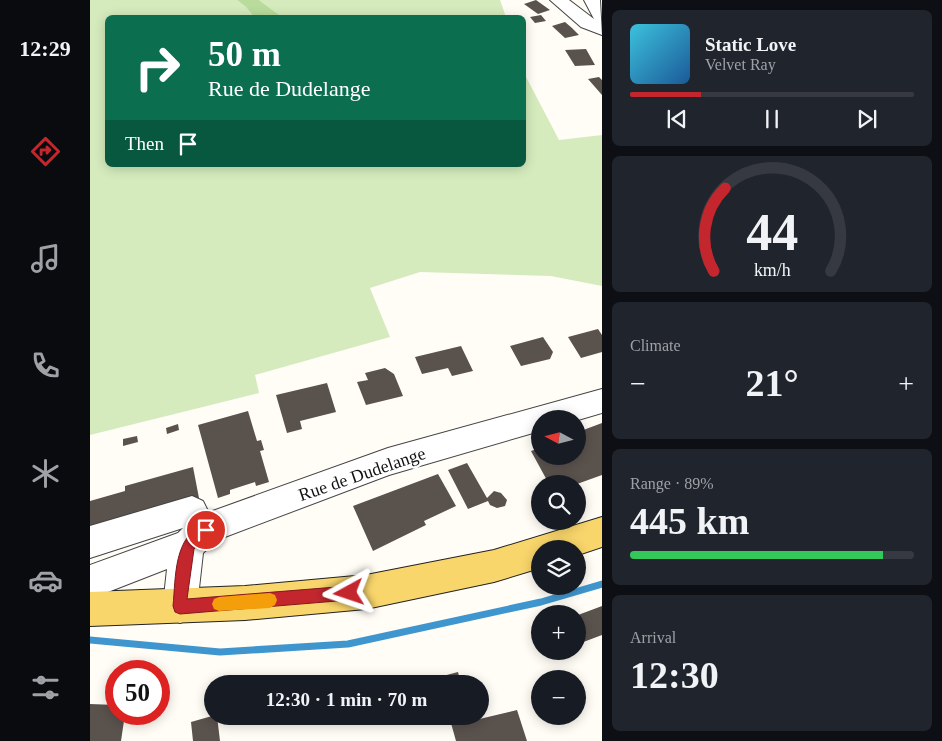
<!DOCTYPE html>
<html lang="en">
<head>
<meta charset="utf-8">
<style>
  body { margin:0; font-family:"Times New Roman",serif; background:#20242c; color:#f1f3f6; height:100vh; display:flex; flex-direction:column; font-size:19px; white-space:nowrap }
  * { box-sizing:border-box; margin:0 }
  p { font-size:16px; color:#9ea1a6 }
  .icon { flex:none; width:28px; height:28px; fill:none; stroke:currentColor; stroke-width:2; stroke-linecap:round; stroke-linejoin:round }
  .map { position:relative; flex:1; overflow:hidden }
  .panel { display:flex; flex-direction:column; gap:10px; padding:10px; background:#0d0f14; width:340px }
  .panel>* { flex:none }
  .top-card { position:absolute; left:15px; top:15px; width:421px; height:152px; border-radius:8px; box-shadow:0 2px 12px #0003; background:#0b6e4f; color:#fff; overflow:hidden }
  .needle { width:32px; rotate:277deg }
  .fabs { position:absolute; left:441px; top:410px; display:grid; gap:10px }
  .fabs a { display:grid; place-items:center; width:55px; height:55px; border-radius:50%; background:#171b24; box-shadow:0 2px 12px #0003; font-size:25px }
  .speed { position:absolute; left:15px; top:660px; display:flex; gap:10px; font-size:25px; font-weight:700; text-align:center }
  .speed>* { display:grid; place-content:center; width:65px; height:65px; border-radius:50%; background:#171b24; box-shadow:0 2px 12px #0003; line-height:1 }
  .speed .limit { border:8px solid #d22; background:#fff; color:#111 }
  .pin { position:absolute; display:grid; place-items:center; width:42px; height:42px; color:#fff; margin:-21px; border:2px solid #fff; border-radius:50%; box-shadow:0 1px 5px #0007 }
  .me { position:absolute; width:55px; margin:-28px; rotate:265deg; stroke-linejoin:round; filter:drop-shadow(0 0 4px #0008) }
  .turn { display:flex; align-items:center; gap:18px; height:105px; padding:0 20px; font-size:22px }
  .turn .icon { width:65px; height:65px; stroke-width:2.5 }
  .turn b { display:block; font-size:35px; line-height:42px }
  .then { display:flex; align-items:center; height:48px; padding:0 20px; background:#0003; gap:10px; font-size:19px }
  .big { font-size:38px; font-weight:700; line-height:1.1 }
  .panel .tile { flex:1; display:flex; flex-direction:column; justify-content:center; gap:8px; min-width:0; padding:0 18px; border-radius:8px; background:#20242c }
  .panel .dial { align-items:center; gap:0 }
  .dial svg { height:130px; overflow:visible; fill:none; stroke:#363941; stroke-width:7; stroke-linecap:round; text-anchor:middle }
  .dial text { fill:#f1f3f6; stroke:none }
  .song { display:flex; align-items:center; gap:15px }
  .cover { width:60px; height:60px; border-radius:8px; background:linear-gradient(135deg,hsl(190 70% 55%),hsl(210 70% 35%)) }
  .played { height:5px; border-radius:2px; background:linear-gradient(90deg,#c4262e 25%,#363941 25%) }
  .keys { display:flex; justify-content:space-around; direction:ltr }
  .heat { display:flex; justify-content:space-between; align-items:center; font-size:28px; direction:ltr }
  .charge { height:8px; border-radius:4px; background:linear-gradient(90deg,#34c759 89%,#363941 0) }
  .trip { position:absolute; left:114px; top:675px; width:285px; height:50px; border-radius:25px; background:#171b24; box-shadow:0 2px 12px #0003; font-weight:700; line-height:50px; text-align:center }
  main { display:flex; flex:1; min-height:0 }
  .menu { display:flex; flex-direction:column; width:90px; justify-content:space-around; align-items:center; background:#090b0e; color:#9ea1a6 }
  .menu .icon { width:35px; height:35px }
  .menu .on { color:#c4262e }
  .menu b { font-size:22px; color:#f1f3f6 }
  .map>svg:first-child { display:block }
  .green { fill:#d5ebbd }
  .forest { fill:#b9dc9c }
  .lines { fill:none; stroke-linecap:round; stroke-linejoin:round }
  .stream { stroke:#3f96cf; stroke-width:7 }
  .building { fill:#5a524d }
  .minor-casing { stroke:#444; stroke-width:2 }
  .major-casing { stroke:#222; stroke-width:2 }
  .minor { fill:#fff; fill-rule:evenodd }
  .major { fill:#f9d66b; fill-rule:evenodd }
  .route { fill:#c4262e; stroke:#7f191e }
  .slow { fill:#f59e0b }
  .labels { text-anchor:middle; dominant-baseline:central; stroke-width:5; stroke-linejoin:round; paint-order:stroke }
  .street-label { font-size:18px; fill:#111; stroke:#fff }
</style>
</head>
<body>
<main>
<nav class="menu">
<b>12:29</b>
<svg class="icon on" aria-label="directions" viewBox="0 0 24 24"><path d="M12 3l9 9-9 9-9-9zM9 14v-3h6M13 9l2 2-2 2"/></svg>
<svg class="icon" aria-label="music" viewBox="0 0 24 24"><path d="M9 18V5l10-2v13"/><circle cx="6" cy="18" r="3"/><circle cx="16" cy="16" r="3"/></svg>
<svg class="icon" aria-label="phone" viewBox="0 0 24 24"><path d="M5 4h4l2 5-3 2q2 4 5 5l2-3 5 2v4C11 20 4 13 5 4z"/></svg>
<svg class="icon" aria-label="climate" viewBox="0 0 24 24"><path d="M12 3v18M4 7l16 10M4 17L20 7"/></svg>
<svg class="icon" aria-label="car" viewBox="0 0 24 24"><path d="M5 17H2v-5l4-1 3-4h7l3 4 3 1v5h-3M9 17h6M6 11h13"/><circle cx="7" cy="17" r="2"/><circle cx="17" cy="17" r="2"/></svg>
<svg class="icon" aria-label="filters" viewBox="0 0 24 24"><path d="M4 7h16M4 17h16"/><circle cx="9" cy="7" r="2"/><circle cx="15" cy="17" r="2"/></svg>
</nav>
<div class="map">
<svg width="512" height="741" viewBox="0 0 512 741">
  <rect width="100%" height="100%" fill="#fffdf5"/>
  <path class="green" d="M0,0H147L156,7L164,17L18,18V165H434V73L469,140L512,135V286L461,276L330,272L280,288L300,337L165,375L169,393L0,435Z
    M169,0H410L416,17H192Z"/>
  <path class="forest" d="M147,0H169L192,17H164L156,7Z"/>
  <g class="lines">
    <path class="stream" d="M0,640L130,652L258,644L451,602L512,584"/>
  </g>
  <path class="building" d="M446,0L460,10L448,14L434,4Z
    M451,15L456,21L445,23L440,17Z
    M475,22L482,28L489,35L475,38L462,26Z
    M496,49L505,65L485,66L475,50Z
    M509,77L512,80V95L498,79Z
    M508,329L512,335V352L491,358L478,337Z
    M453,337L463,352L460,359L431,366L420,346Z
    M371,346L383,371L362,376L358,368L332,374L325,357Z
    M295,368L304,374L313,396L276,405L267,382L278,380L275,373Z
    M237,383L246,412L210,421L212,429L197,433L186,395Z
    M158,411L167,441L171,440L174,450L170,451L179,482L166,486L165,482L140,490V494L128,498L108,425Z
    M512,423V475L487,484H459L441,451L450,448V456H488V432Z
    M88,424L89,430L77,434L76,428Z
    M47,436L48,442L33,446V439Z
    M377,463L397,498L404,491L411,493L417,500L415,506L407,508L400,505L398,501L378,509L358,470Z
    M103,467L109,498L38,517L0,533V501L35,491V486Z
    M348,474L366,506L334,521L336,525L283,551L263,506Z
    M512,606V635L488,644V615Z
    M368,672L371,684H351L349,677Z
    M0,704L26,705V714H35L31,741H0Z
    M427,710L437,741H366L359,716H380L381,721Z
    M122,716H127L130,741H103L101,722Z"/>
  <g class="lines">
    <g class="minor-casing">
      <path id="minor" d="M460,0H479L504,19L494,0H510L512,35L491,27Z
        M512,389V413L488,420L450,419V431L299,475L127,540L113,553L107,606L102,618L90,623L78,618L73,606L77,569L0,599V565L88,533L93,528L0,558V526L102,496L113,501L118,511L117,513L298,448Z"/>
    </g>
    <g class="major-casing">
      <path id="major" d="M512,517V547L488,555V549H450V568L404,582L276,609L155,620L0,626V592L155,586L276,575L404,550Z"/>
    </g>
    <use href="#minor" class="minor"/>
    <use href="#major" class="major"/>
  </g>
  <path class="route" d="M116,523L120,525L122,530L120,534L104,549L97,599L259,586L264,588L266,593L264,598L259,600L90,614L85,612L83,606C86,577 83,536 116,523Z"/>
  <path class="slow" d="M180,593L185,595L187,600L185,605L180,608L129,611L124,609L122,604L124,599L129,597Z"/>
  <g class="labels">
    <g class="street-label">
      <text transform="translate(272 474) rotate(-19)">Rue de Dudelange</text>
    </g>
  </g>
</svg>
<div class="fabs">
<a><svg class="needle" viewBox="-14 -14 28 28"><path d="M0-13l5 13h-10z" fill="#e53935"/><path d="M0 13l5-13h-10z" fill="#9ea1a6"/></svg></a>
<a><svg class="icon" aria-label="search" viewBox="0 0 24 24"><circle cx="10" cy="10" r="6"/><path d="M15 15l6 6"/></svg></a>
<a><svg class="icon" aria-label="layers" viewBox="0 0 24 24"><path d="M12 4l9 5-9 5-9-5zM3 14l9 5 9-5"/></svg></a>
<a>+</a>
<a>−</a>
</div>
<div class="speed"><div class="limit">50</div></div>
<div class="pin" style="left:116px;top:530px;background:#d93025"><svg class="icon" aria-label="arrive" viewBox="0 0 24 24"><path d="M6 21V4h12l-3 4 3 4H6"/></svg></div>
<svg class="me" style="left:259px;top:593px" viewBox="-20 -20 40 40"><path d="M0-17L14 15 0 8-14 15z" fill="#c4262e" stroke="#fff" stroke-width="4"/></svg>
<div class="trip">12:30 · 1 min · 70 m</div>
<div class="top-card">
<div class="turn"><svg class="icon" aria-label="right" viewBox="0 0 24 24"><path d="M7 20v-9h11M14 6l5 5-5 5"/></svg><div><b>50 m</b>Rue de Dudelange</div></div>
<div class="then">Then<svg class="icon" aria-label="arrive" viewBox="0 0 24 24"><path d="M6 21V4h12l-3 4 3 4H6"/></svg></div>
</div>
</div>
<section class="panel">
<div class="tile">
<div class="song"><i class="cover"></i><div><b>Static Love</b><p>Velvet Ray</p></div></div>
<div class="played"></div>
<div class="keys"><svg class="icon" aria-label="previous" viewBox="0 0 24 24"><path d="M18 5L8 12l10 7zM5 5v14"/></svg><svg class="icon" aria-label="pause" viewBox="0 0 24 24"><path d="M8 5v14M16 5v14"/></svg><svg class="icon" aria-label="next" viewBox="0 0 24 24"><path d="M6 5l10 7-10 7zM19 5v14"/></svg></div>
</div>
<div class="tile dial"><svg viewBox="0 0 100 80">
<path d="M14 69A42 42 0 1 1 86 69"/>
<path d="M14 69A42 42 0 0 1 21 18" stroke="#c4262e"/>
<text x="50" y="56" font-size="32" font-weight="700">44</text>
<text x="50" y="72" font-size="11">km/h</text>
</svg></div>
<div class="tile"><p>Climate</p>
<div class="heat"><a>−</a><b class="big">21°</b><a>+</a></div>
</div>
<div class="tile"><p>Range · 89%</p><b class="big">445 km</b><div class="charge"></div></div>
<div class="tile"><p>Arrival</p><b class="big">12:30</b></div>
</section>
</main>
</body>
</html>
